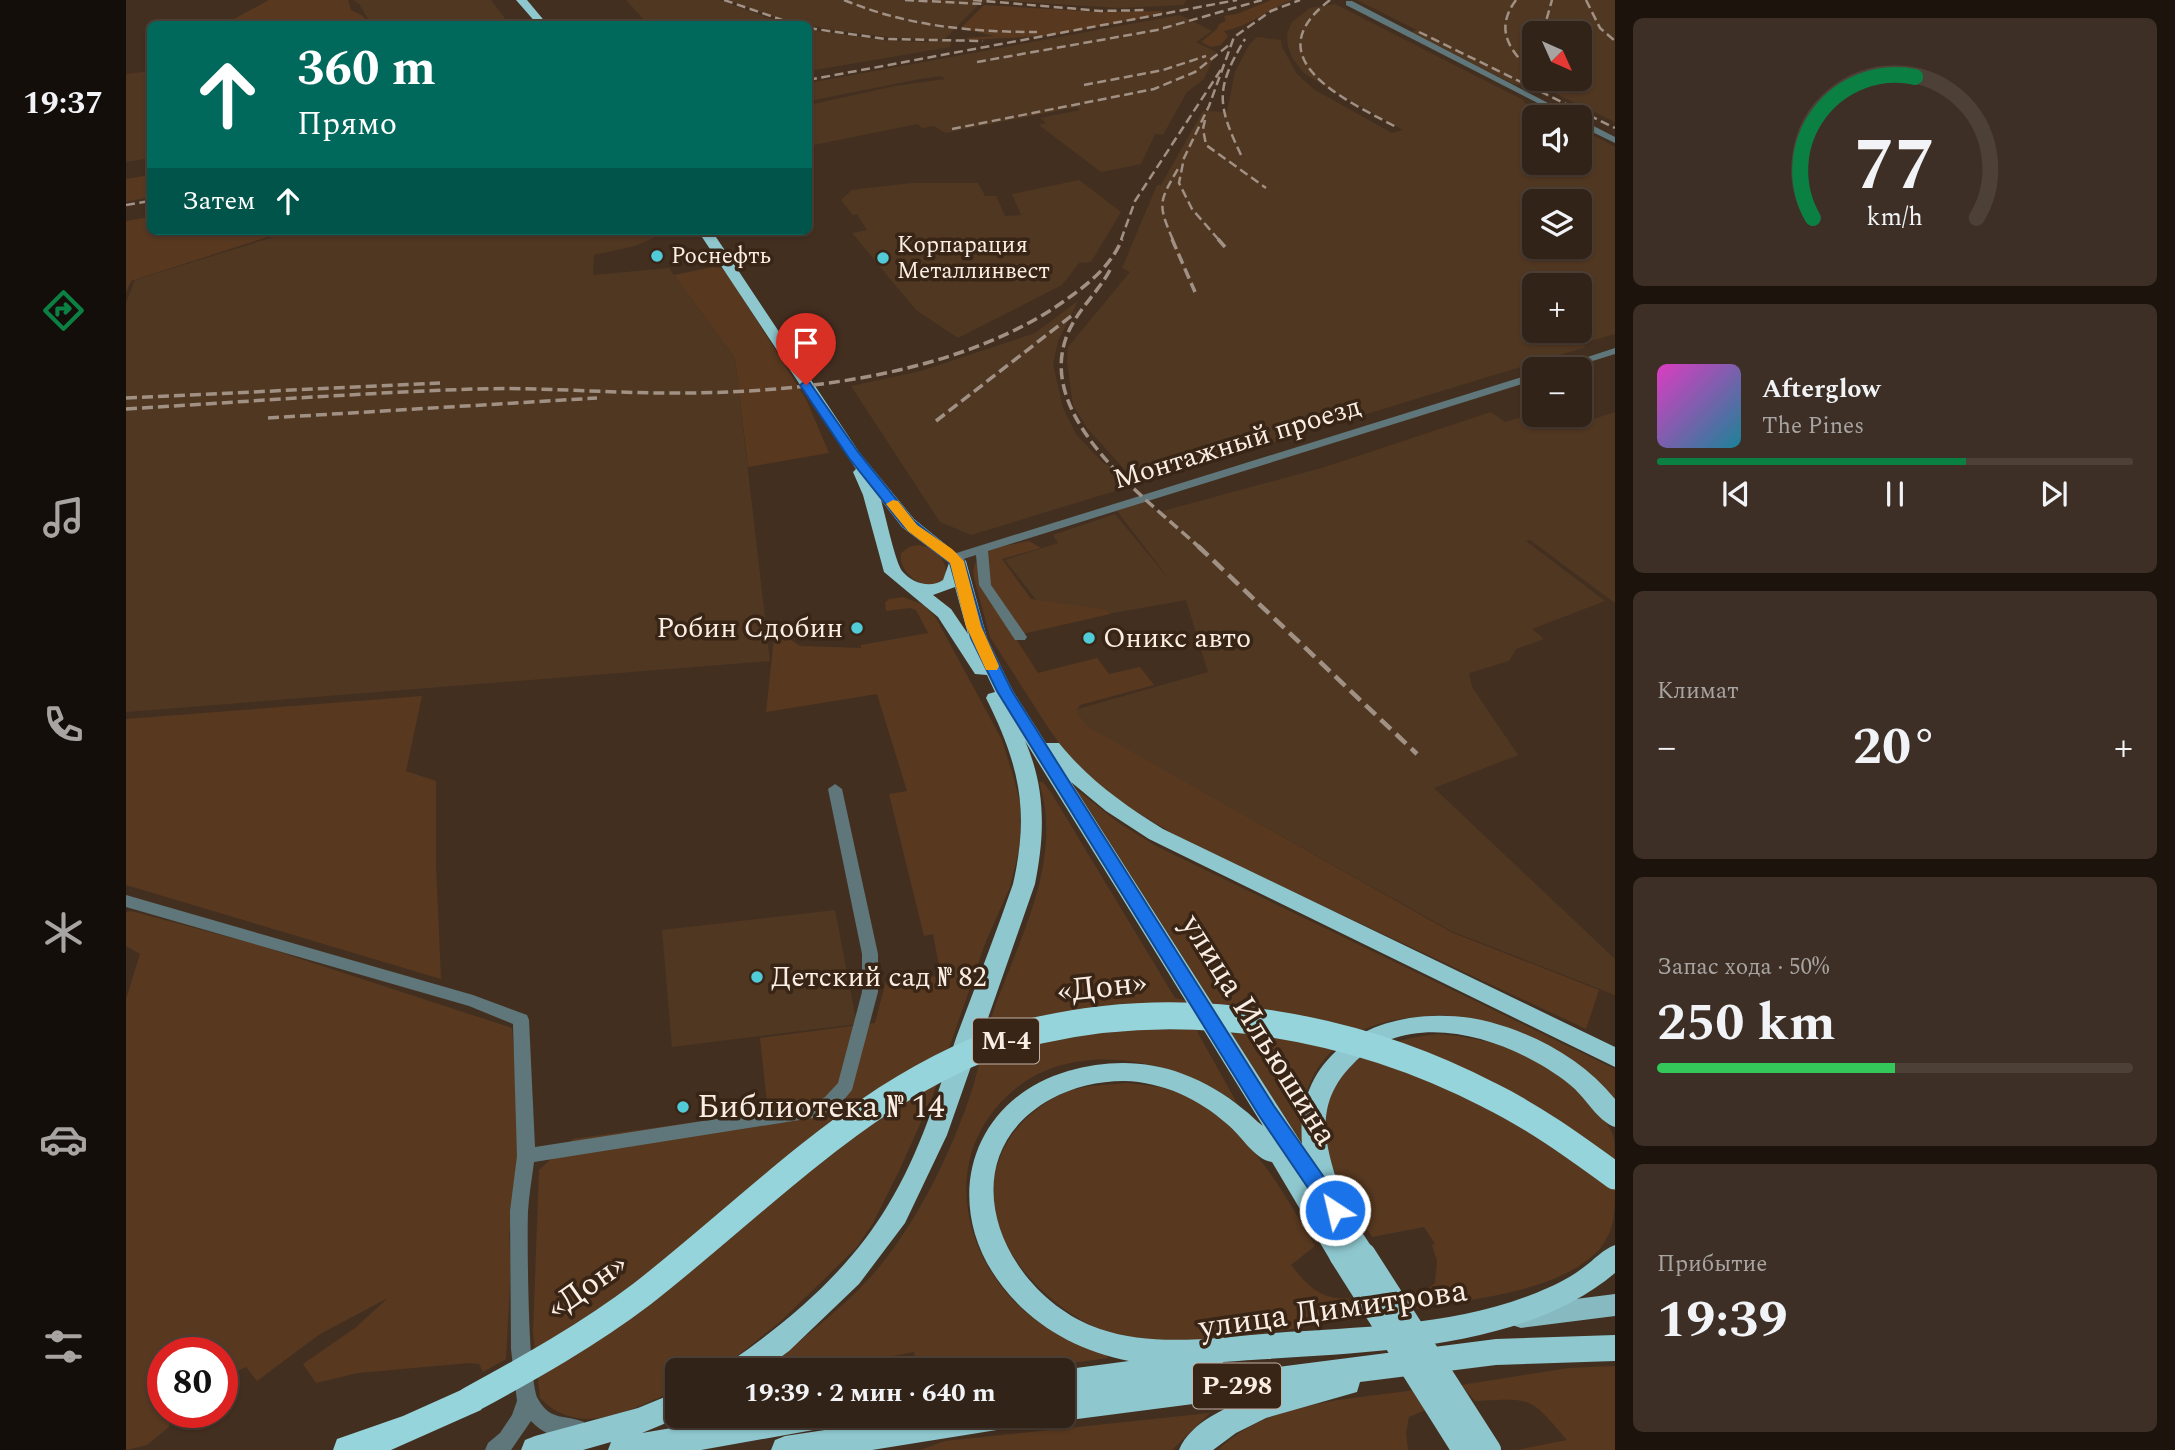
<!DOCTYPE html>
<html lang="ru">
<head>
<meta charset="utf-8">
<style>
  body { margin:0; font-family:Spectral,serif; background:#3d2f25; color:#f1f3f6; height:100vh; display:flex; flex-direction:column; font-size:26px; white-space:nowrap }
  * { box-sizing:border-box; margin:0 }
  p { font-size:23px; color:#a8a4a2 }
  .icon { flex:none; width:38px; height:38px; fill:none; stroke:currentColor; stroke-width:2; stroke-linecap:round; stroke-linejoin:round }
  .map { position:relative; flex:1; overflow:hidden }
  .sheet { display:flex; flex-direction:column; gap:18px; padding:18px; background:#1c130d; width:560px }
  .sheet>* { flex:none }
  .hud { position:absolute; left:21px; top:21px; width:665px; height:214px; border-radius:10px; box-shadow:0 2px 5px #0004,0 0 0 2px #4d4037; background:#00695c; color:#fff; overflow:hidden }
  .needle { width:46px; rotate:135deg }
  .controls { position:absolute; left:1396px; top:21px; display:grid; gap:14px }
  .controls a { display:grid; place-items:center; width:70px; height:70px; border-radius:10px; background:#322318; box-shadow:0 2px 5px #0004,0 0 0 2px #4d4037; font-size:35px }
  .speed { position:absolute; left:21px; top:1337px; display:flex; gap:14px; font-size:35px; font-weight:700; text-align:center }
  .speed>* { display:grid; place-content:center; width:91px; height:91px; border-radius:50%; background:#322318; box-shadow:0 2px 5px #0004,0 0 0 2px #4d4037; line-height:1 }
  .speed .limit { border:10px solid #d22; background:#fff; color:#111 }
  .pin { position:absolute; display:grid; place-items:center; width:60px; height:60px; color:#fff; margin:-72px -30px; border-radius:50% 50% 50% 0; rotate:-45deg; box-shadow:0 0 7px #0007 }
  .pin .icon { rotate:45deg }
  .me { position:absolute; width:77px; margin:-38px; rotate:325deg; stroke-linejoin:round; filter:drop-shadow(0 0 5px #0008) }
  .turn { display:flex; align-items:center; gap:24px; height:147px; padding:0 35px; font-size:32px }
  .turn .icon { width:91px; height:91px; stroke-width:2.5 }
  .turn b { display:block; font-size:49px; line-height:60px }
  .then { display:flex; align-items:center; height:66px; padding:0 35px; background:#0003; gap:14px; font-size:26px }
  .big { font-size:52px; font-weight:700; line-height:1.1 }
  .sheet .card { flex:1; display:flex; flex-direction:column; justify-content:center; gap:10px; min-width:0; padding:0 24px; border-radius:10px; background:#3d2f25 }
  .sheet .dial { align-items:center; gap:0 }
  .dial svg { height:182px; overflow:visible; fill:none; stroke:#4d4037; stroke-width:7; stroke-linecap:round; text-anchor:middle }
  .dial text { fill:#f1f3f6; stroke:none }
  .song { display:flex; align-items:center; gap:21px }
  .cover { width:84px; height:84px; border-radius:10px; background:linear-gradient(135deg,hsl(310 70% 55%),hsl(190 70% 35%)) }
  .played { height:7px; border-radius:4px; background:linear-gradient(90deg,#0b8043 65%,#4d4037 65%) }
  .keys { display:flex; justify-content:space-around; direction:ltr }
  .heat { display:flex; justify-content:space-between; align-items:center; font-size:38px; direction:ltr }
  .charge { height:10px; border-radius:5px; background:linear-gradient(90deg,#34c759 50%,#4d4037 0) }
  .trip { position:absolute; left:539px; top:1358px; width:410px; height:70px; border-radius:10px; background:#322318; box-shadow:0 2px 5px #0004,0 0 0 2px #4d4037; font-weight:700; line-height:70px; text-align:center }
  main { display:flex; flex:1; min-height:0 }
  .dock { display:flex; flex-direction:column; width:126px; justify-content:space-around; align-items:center; background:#140e0a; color:#a8a4a2 }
  .dock .icon { width:49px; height:49px }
  .dock .active { color:#0b8043 }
  .dock b { font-size:32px; color:#f1f3f6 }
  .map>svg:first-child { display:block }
  .built { fill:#503722; fill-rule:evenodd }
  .green { fill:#583920 }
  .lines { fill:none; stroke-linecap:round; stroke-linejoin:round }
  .minor { fill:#5f777a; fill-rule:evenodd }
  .primary { fill:#87bac0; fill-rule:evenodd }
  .trunk { fill:#8ec7ce; fill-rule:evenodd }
  .motorway { fill:#96d4dc; fill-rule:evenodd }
  .rail-far2 { stroke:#a19184; stroke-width:2.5; stroke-dasharray:9 4.5; stroke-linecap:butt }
  .rail-far1 { stroke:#a19184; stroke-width:3.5; stroke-dasharray:11 5; stroke-linecap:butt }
  .rail { stroke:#a19184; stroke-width:4.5; stroke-dasharray:14 7; stroke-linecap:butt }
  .trunk-bridge { stroke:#8ec7ce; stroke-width:24 }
  .motorway-bridge { stroke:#96d4dc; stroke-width:27 }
  .route { fill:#1a73e8; stroke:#114b97; stroke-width:2 }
  .slow { fill:#f59e0b }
  .poi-dot { fill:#52cbd9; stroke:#382516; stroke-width:2.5 }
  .labels { text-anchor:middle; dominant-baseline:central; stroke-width:7; stroke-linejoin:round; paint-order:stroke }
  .far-poi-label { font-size:23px; fill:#faede3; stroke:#382516; text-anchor:start }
  .shield { fill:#382516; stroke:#c0b1a6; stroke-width:2 }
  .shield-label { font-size:26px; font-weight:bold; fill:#faede3 }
  .street-label { font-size:28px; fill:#faede3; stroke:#382516 }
  .poi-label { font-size:28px; fill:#faede3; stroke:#382516; text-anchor:start }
  .near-street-label { font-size:33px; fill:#faede3; stroke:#382516 }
  .near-poi-label { font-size:33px; fill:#faede3; stroke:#382516; text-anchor:start }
</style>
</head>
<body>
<main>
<nav class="dock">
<b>19:37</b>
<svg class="icon active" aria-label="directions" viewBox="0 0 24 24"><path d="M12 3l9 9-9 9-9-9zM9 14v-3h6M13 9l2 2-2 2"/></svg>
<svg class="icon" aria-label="music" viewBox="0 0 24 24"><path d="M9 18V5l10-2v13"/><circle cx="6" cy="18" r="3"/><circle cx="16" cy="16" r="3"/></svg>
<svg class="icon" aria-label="phone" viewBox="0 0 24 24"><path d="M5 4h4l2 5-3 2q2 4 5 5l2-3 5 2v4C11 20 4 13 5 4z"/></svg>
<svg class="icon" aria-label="climate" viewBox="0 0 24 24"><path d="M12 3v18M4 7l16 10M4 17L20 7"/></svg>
<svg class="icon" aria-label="car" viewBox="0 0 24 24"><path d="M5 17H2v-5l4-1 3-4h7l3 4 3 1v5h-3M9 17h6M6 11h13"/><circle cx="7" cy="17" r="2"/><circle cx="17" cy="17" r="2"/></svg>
<svg class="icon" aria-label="filters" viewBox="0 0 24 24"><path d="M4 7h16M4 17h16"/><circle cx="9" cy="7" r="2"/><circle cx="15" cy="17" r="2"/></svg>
</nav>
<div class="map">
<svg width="1489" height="1450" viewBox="0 0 1489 1450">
  <rect width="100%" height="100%" fill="#432f20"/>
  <path class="built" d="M227,0H365L383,24H249L242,19L233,4Z
    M500,0H593L659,24H522Z
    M602,0H862L852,5L819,39H825L824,47L683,71V30L765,41L802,42L818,40L769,38L701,29L657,20Z
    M868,0H1061L1057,5L993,8Z
    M1231,0H1489V122L1420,89L1387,84L1285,32L1291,30ZM1409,33H1454V79H1409Z
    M1209,4L1399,101L1397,102L1434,117H1409V163H1454V128L1489,147V334L1455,344L1460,347L845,535L814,522L725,386L795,371L909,333L952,301L932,341L927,364L937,408L950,434L976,462L1009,481L961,428L947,405L941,362L942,347L1004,272L996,268L1031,185H1035L1077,111L1101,112L1109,72L1123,45L1131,37L1155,40L1156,47L1171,74L1189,90L1266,133L1277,130L1205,90L1178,73L1167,59L1162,47L1161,34L1166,22L1184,8ZM1409,201H1454V247H1409ZM1409,285H1454V331H1409Z
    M1054,15L1086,31L1070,42L1090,52L1078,79L1061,92L1037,135L1029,134L1015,164L975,172L913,125L920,123L914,118L954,110L951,107L819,133L808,126L796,128L791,124L683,146V105L769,86L819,79L815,76L794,79L683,101V83Z
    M24,71V158L0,162V74Z
    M953,180L995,212L965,262L953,263L936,285L832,338L790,310L726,233L741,230L731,214L727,215L715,200L726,190L786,183H852L859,196H870L879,216L895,215L886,194Z
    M167,231H543L509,246L468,255L467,275L543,268L609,358L644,661L0,712V303L9,280Z
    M1365,412L1379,422L1409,413L1437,429L1489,412V603L1404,540L1400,541L1479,601L1406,629L1418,639L1390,649L1383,661L1343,673L1346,687L1392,755L1308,788L1489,959V995L1325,931L960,727L948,710L1082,672L1060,600L931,623L925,619L879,560L932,543L927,535L989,514L1047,584L991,511L1018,501L1033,512L1199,467Z
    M709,910L731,1024L546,1047L536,930Z"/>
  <path class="green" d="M143,0H222L225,10L237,16L243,24H99Z
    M1145,0H1166C1143,9 1123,26 1098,31L1102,36L1095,45L1085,47L1075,42L1091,29L1093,24L1100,21L1098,16L1111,14Z
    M858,5L972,12L1036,11L1038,14L922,36L842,40L840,38L868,36L835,28Z
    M24,175V197L0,202V179Z
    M24,217V231H160L5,281L0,293V221Z
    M587,267L598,268L680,399L703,453L622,467L609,358L548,275Z
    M903,541L915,548L876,559L905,599L981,610L984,614L888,636L912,673L971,658L983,674L1014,667L1028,685L954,705L950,711L962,727L1325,932L1473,990L1460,1029L1061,842L999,805L955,769L940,752L925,732L864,637L848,578C842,548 881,546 903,541Z
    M793,545C810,549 820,558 821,576C806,598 771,575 775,553L783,547Z
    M777,597L798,605L810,618L876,740L888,779L894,803V846L884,887L860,941L807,1095L774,1169L747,1223L730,1248L655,1321L600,1365L592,1370H551V1390C506,1408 455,1440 414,1398L407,1332L413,1170L447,1139L642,1112L634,1038L749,1023L760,981L815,976L807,934L798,936L763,794L781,791L751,694L640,712L649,629L674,646L735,648V645L802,633L790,610L784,608L760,611L759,603L763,599Z
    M296,696L280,771L310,781V865L315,979L0,885V719Z
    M913,782H917L926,794L1049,998L1062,1001L1073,1035L1111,1103C1047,1058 942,1036 880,1097C807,1168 843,1279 921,1328C939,1340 960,1346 980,1353L982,1358L896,1370L791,1367L788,1352L741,1361L743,1370H635C674,1342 729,1299 758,1261C796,1212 825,1152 845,1093C853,1069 857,1044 864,1021C889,946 939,863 913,782Z
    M946,786L993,823L1030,846L1489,1069V1100C1453,1081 1417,1062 1381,1043C1365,1035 1349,1023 1333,1018C1321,1014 1304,1016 1291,1017C1217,1022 1167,1069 1177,1146Z
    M5,911L129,944L386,1028L395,1145L386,1230L383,1232L385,1265L380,1359L357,1372L353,1364L343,1363L232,1373L190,1383L177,1364L229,1328L262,1298L194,1334L131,1381L120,1367L96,1378V1353H37V1405L34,1407L44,1426L21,1445L0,1450V999L14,954L0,946V912Z
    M1313,1034C1372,1039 1425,1058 1464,1103C1473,1113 1484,1125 1488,1138C1489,1152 1489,1172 1489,1186C1489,1213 1489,1230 1473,1250C1431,1293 1344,1299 1287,1309L1277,1294L1301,1290L1309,1283L1311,1261L1306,1245L1309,1244L1298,1227L1246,1237C1227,1207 1206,1176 1198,1140C1196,1130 1198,1119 1200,1108C1210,1056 1267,1038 1313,1034Z
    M1000,1083C1011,1084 1022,1085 1033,1087C1109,1104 1153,1184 1189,1246L1165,1265C1180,1284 1195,1301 1222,1298L1232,1319C1170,1327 1034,1355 979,1332C904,1300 830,1212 888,1132C902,1114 922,1099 943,1091C961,1085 981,1085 1000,1083Z
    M1489,1366V1450H1391L1441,1440C1403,1396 1407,1398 1349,1401L1335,1385L1443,1368Z
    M1288,1390L1302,1409L1283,1417L1280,1433L1282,1450H1092C1141,1401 1223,1400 1288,1390Z
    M1084,1413L1046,1450H794L819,1441Z"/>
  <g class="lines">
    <path class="minor" d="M1220,1H1226L1449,117H1439L1220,5Z
      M1454,119L1489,137V143L1454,126Z
      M1489,348V354L1441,369H1425Z
      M1409,373V380L862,551L865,585L901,637L899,640H889L853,585L850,555L828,562L822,558L824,555Z
      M709,784L716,789L752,954V992L726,1090L712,1107L686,1118L408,1162C406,1178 403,1195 402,1211C401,1239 402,1381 412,1399C425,1422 439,1414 458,1422L461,1429L458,1436C439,1443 418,1435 405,1421L385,1450H359L362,1443L374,1433L386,1415L391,1401L385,1349L384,1211L391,1156L387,1024L343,1006L0,907V895L347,995L401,1015L403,1020L409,1147L686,1104L699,1097L712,1083L736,992V954L702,789Z"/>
    <path class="primary" d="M1489,1294V1316L1395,1328L1386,1325L1383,1317L1386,1309L1395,1306Z"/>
    <path class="trunk" d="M390,0H401L421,24H411Z
      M572,231H586L733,452L788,519L840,561L861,638L887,691L920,743H933C962,779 998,805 1037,829L1489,1047V1067L1023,839L980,811L945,782L1176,1144C1168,1038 1275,999 1364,1022C1412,1035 1458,1061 1489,1099V1127C1471,1121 1459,1096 1443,1084C1387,1040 1286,1004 1227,1064C1189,1102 1197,1140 1213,1187L1210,1193L1251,1255L1247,1263L1238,1267L1226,1259L1224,1263L1215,1267L1206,1263L1146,1162C1129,1160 1115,1135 1101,1124C1073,1099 1037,1082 998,1081C972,1081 947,1087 925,1099C817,1159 877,1296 974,1329C1030,1348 1091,1337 1148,1333C1235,1327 1328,1326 1410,1293C1427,1286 1444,1278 1458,1267C1469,1259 1476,1250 1489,1245V1273C1391,1356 1219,1352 1097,1362L1094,1372L1073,1377L1370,1339L1489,1335V1361L1370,1365L1234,1382L1231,1392L1140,1418L1110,1433L1087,1450H1053C1065,1421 1102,1407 1129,1396L936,1421L926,1417L936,1416L935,1370L1003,1361C953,1351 908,1327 877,1287C813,1206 843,1100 942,1071C981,1060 1020,1060 1057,1074C1079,1082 1099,1094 1117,1109C1124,1114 1130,1121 1137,1126L899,741C920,788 919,834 909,884L821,1135L779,1223L733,1284L663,1351L637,1370H602L605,1361C666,1319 724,1269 762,1205C794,1153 811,1095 830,1038C849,987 869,936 887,884C904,810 893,764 860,698L862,694L869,692L861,675L849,674L812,617L758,572L737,495L727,472L730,469ZM755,500L776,527L823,563L817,580C804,589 786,583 776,571C769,561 759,514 755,500ZM829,587L842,634L825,609L807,595Z
      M551,1392V1416H557L516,1433L616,1416H707L703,1425L693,1429L575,1450H482L485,1442L457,1450H395L399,1440L409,1436L512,1408Z
      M792,1416H891L887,1425L877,1429L746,1450H645L649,1440L659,1436Z"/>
    <path class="motorway" d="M344,1386L355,1390L359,1400L355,1410L265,1450H207L211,1439L277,1416Z"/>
    <path class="rail-far2" d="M598,0L668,24
      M718,0C781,26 844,32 911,32
      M779,0L858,4
      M847,0L975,11L1022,10
      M1204,0C1125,60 1224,102 1272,128
      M1390,0C1367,31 1385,52 1409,75
      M1460,0L1474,28L1489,41
      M682,28L760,39L857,41
      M1293,32L1489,128
      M1417,32L1426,0
      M851,62L1031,30L1136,0
      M682,80L1111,0
      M958,85L1037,70L1080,56
      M1079,120L1077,129L1080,145L1140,188
      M826,129L1028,89L1069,72L1103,45
      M1115,155C1091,104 1089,89 1119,39
      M0,205L24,201
      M995,240L1009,201L1098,65
      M1047,240C1031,203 1033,202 1053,167
      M1093,240L1066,209L1053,183L1058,158L1083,106L1108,37L1145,11L1174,0"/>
    <path class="rail-far1" d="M1046,239L1069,292
      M1092,239L1099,247
      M984,270C971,294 949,312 940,338C911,420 1021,499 1074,548
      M0,398L314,383
      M0,409C116,402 232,393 348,389C414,387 479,393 544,393C667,394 826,376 931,306C957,288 984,269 996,239
      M142,418L471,398
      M810,421L949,313"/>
    <path class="rail" d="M1072,546L1291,754"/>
    <path class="trunk-bridge" d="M1215,1255L1338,1450
      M1238,1255L1363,1450"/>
    <path class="motorway-bridge" d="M344,1400C403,1368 462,1335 516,1294C598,1230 673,1156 760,1099C807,1069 860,1042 914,1030C1064,996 1228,1025 1363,1095C1408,1117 1449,1147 1489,1176"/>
  </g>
  <path class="route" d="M680,381L684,383L732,452L787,520L838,561L860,638L886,691L1148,1106L1216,1203L1219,1210L1216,1216L1209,1219L1201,1216L1134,1117L871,691L845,638L824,563L777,526L723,458L674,385Z"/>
  <path class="slow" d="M767,500L772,501L791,525L826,549L838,561L855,626L873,666L871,670H860L840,626L824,563L782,531L760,504Z"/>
  <g class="poi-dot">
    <circle cx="531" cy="256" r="7"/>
    <circle cx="757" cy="258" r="7"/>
    <circle cx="731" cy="628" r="7"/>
    <circle cx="963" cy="638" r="7"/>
    <circle cx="631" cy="977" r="7"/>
    <circle cx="557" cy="1107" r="7"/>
  </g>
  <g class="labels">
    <g class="far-poi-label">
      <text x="771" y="245">Kорпарация<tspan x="771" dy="26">Металлинвест</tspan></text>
      <text x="545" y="256">Роснефть</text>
    </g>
    <g class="shield">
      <rect x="847" y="1018.5" width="66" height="45" rx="5"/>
      <rect x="1067" y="1363.5" width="88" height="45" rx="5"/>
    </g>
    <g class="shield-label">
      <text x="880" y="1041">М-4</text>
      <text x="1111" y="1386">Р-298</text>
    </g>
    <g class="street-label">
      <text transform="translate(1111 443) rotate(-17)">Монтажный проезд</text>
    </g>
    <g class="poi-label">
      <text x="717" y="628" text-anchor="end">Робин Сдобин</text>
      <text x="977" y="638">Оникс авто</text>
      <text x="645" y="977">Детский сад № 82</text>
    </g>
    <g class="near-street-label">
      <text transform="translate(976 987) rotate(-6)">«Дон»</text>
      <text transform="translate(1133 1030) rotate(58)">улица Ильюшина</text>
      <text transform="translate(461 1286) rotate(-35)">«Дон»</text>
      <text transform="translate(1207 1309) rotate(-8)">улица Димитрова</text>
    </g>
    <g class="near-poi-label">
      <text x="571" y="1107">Библиотека № 14</text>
    </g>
  </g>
</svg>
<div class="controls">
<a><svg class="needle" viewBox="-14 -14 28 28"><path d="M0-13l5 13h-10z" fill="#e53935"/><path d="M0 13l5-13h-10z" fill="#a8a4a2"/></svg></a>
<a><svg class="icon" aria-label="sound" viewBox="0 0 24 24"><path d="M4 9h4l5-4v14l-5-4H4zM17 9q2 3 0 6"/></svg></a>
<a><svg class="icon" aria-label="layers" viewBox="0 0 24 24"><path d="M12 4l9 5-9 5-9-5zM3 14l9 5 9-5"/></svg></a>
<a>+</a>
<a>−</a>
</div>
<div class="speed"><div class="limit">80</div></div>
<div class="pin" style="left:680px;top:385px;background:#d93025"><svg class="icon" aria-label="arrive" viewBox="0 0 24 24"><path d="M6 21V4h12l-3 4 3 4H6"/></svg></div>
<svg class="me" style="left:1209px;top:1210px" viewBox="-20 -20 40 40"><circle r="17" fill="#1a73e8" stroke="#fff" stroke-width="3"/><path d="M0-11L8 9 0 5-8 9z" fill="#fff"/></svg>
<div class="trip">19:39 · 2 мин · 640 m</div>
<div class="hud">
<div class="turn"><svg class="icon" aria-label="ahead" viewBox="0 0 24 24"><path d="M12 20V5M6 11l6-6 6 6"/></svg><div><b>360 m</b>Прямо</div></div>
<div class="then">Затем<svg class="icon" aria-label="ahead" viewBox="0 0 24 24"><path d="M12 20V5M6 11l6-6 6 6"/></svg></div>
</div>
</div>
<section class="sheet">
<div class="card dial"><svg viewBox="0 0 100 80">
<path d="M14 69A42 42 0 1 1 86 69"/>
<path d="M14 69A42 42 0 0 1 59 7" stroke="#0b8043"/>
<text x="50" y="56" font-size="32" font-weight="700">77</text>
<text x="50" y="72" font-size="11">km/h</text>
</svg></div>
<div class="card">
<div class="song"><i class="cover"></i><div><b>Afterglow</b><p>The Pines</p></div></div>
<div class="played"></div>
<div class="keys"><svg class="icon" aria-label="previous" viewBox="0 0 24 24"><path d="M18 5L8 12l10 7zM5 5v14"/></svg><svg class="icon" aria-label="pause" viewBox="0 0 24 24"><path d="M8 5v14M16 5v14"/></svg><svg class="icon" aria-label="next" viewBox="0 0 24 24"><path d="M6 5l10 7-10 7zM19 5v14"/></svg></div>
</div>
<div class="card"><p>Климат</p>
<div class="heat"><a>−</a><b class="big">20°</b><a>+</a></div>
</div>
<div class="card"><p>Запас хода · 50%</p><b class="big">250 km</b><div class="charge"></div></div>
<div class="card"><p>Прибытие</p><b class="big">19:39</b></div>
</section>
</main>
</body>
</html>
